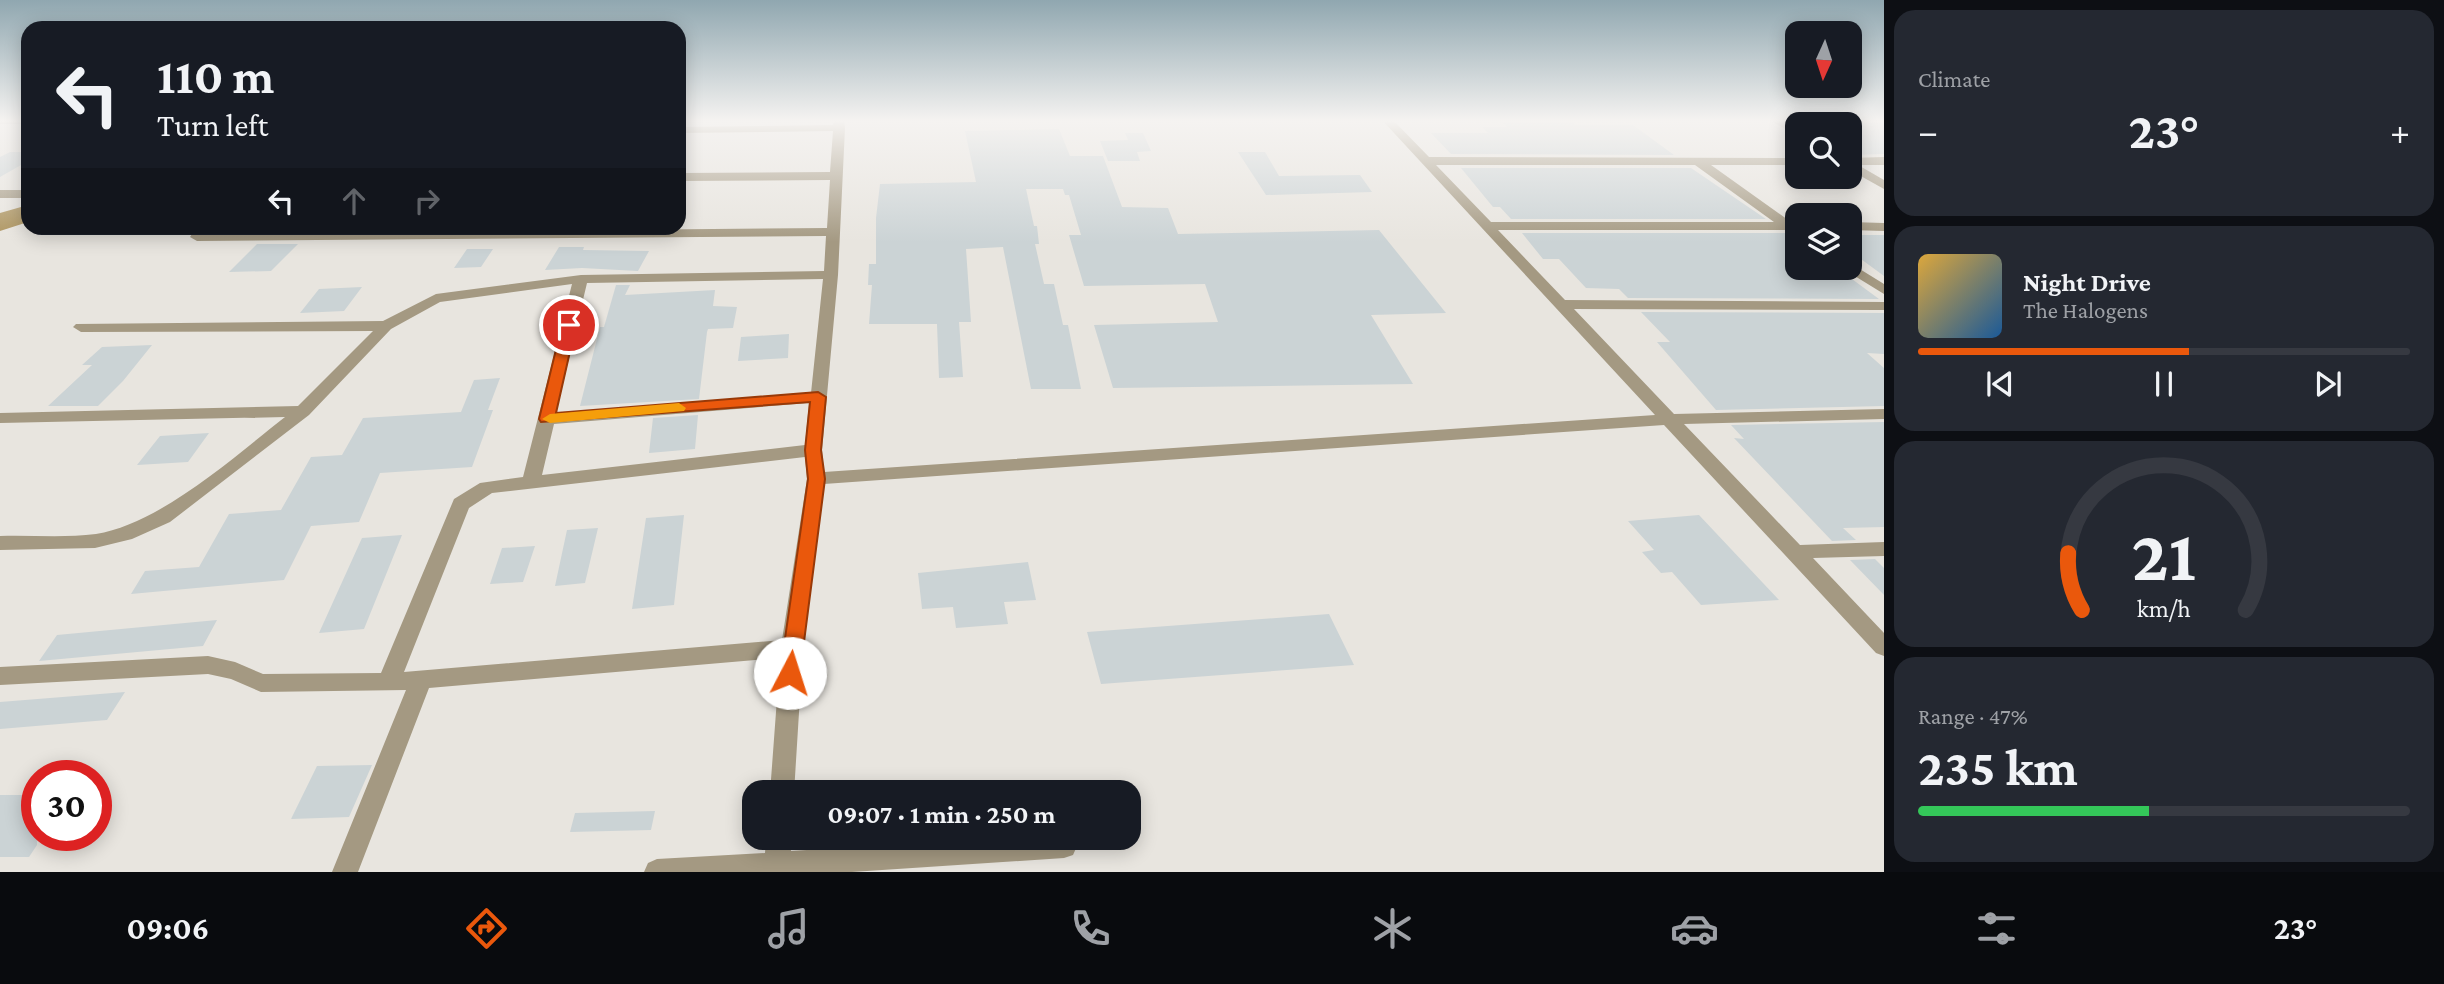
<!DOCTYPE html>
<html lang="en">
<head>
<meta charset="utf-8">
<style>
  body { margin:0; font-family:"Crimson Pro",serif; background:#242831; color:#f1f3f6; height:100vh; display:flex; flex-direction:column; font-size:26px; white-space:nowrap }
  * { box-sizing:border-box; margin:0 }
  p { font-size:23px; color:#9ea1a6 }
  .icon { flex:none; width:38px; height:38px; fill:none; stroke:currentColor; stroke-width:2; stroke-linecap:round; stroke-linejoin:round }
  .map { position:relative; flex:1; overflow:hidden }
  .drawer { display:flex; flex-direction:column; gap:10px; padding:10px; background:#0d0f14; width:560px }
  .drawer>* { flex:none }
  .guide { position:absolute; left:21px; top:21px; width:665px; height:214px; border-radius:21px; box-shadow:0 4px 18px #0003; background:#171b24; color:#f1f3f6; overflow:hidden }
  .needle { width:46px; rotate:183deg }
  .buttons { position:absolute; left:1785px; top:21px; display:grid; gap:14px }
  .buttons a { display:grid; place-items:center; width:77px; height:77px; border-radius:14px; background:#171b24; box-shadow:0 4px 18px #0003; font-size:35px }
  .speed { position:absolute; left:21px; top:760px; display:flex; gap:14px; font-size:35px; font-weight:700; text-align:center }
  .speed>* { display:grid; place-content:center; width:91px; height:91px; border-radius:50%; background:#171b24; box-shadow:0 4px 18px #0003; line-height:1 }
  .speed .limit { border:10px solid #d22; background:#fff; color:#111 }
  .pin { position:absolute; display:grid; place-items:center; width:60px; height:60px; color:#fff; margin:-30px; border:4px solid #fff; border-radius:50%; box-shadow:0 2px 7px #0007 }
  .me { position:absolute; width:77px; margin:-38px; rotate:5deg; stroke-linejoin:round; filter:drop-shadow(0 0 5px #0008) }
  .turn { display:flex; align-items:center; gap:24px; height:147px; padding:0 21px; font-size:32px }
  .turn .icon { width:91px; height:91px; stroke-width:2.5 }
  .turn b { display:block; font-size:49px; line-height:60px }
  .lanes { display:flex; align-items:center; height:66px; padding:0 21px; background:#0003; justify-content:center; gap:35px; direction:ltr }
  .lanes .off { opacity:.35 }
  .big { font-size:52px; font-weight:700; line-height:1.1 }
  .drawer .widget { flex:1; display:flex; flex-direction:column; justify-content:center; gap:10px; min-width:0; padding:0 24px; border-radius:21px; background:#242831 }
  .drawer .dial { align-items:center; gap:0 }
  .dial svg { height:182px; overflow:visible; fill:none; stroke:#363941; stroke-width:7; stroke-linecap:round; text-anchor:middle }
  .dial text { fill:#f1f3f6; stroke:none }
  .song { display:flex; align-items:center; gap:21px }
  .cover { width:84px; height:84px; border-radius:10px; background:linear-gradient(135deg,hsl(40 70% 55%),hsl(210 70% 35%)) }
  .played { height:7px; border-radius:4px; background:linear-gradient(90deg,#ea580c 55%,#363941 55%) }
  .keys { display:flex; justify-content:space-around; direction:ltr }
  .heat { display:flex; justify-content:space-between; align-items:center; font-size:38px; direction:ltr }
  .charge { height:10px; border-radius:5px; background:linear-gradient(90deg,#34c759 47%,#363941 0) }
  .trip { position:absolute; left:742px; top:780px; width:399px; height:70px; border-radius:21px; background:#171b24; box-shadow:0 4px 18px #0003; font-weight:700; line-height:70px; text-align:center }
  .dock { display:flex; height:112px; justify-content:space-around; align-items:center; background:#090b0e; color:#9ea1a6 }
  .dock .icon { width:49px; height:49px }
  .dock .current { color:#ea580c }
  .dock b { font-size:32px; color:#f1f3f6 }
  main { display:flex; flex:1; min-height:0 }
  .map>svg:first-child { display:block }
  .lines { fill:none; stroke-linecap:round; stroke-linejoin:round }
  .river { fill:#ac935d; fill-rule:evenodd }
  .building { fill:#cbd3d5 }
  .minor { fill:#a49982; fill-rule:evenodd }
  .route { fill:#ea580c; stroke:#983908; stroke-width:2 }
  .slow { fill:#f59e0b }
</style>
</head>
<body>
<main>
<div class="map">
<svg width="1884" height="872" viewBox="0 0 1884 872">
  <rect width="100%" height="100%" fill="#e8e5df"/>
  <g class="lines">
    <path class="river" d="M28,205V222L0,231V213Z"/>
  </g>
  <path class="building" d="M1500,120H1570L1575,125H1633L1674,155L1451,154L1431,133H1488L1482,127H1507Z
    M1820,120H1878L1884,124V154L1850,155V124H1827Z
    M1059,129L1070,156H1103L1122,207L1168,208L1178,234L1379,230L1446,313L1371,315L1413,384L1113,388L1094,325L1218,322L1205,284L1084,286L1069,235H1081L1069,195H1065L1063,189H1026L1034,226H1037L1039,244H1035L1044,284H1054L1063,325H1068L1081,389H1031L1003,247L966,249L971,322H959L963,377L939,378L937,324H869L872,285H868L869,264H876V218L880,184L976,182L965,131Z
    M1125,133H1143L1151,151L1137,152L1140,161H1108L1100,141L1128,140Z
    M10,152H28V161L0,177V157Z
    M1238,152H1265L1279,176L1360,175L1372,192L1266,195Z
    M1461,168H1691L1766,219H1511L1500,207H1493Z
    M1522,233H1791L1797,238V268H1837L1879,299L1628,298L1619,289L1586,288L1559,259H1543Z
    M1850,235H1884V276L1850,251Z
    M257,244H298L271,271L229,272Z
    M559,247H584L583,250L649,251L638,271L582,268L545,270Z
    M467,249H493L481,267L454,268Z
    M616,285H630L625,295L715,290L713,306L737,307L733,328L708,329L707,332L699,399L580,406L600,327H604Z
    M362,287L344,311L300,313L319,289Z
    M1641,312L1884,313V354L1867,353L1884,368V406L1716,410L1657,342H1670Z
    M789,334L788,358L738,361L741,337Z
    M152,345L123,381L98,406H48L92,365H82L102,347Z
    M500,378L488,410H493L472,467L380,473L359,522L311,526L284,580L131,594L145,571L199,567L229,514L281,510L311,457L342,455L363,418L461,412L474,380Z
    M698,415L695,449L649,453L653,418Z
    M1884,422V527L1843,528L1856,540L1832,541L1734,438L1744,439L1731,425Z
    M209,433L188,462L137,465L160,436Z
    M684,515L674,605L632,609L646,518Z
    M1699,515L1779,600L1701,605L1672,572L1661,573L1642,552L1654,550L1628,521Z
    M598,528L585,583L555,586L567,530Z
    M402,535L364,629L319,633L362,538Z
    M535,546L523,582L490,584L502,548Z
    M1875,559L1884,568V595L1850,560Z
    M1028,562L1036,600L1004,602L1008,624L956,628L953,607L922,609L918,573Z
    M1329,614L1354,665L1101,684L1087,632Z
    M217,620L203,646L39,661L57,635Z
    M125,692L107,720L0,729V702Z
    M372,765L349,817L291,819L317,766Z
    M0,795H37V845L29,857H0Z
    M655,811L651,830L570,832L575,813Z"/>
  <g class="lines">
    <path class="minor" d="M0,120H28V124H0Z
      M834,120H844L845,128L838,275L822,450L824,472L1655,415L1382,120H1393L1429,157L1797,158V165H1711L1791,222H1797V230H1498L1565,300L1884,302V310L1574,309L1674,414L1884,409V419L1684,424L1800,545L1884,542V556L1813,558L1884,633V656L1876,653L1664,425L824,484L803,648L794,793H770L780,658L429,688L358,872H332L406,690L261,692L231,679L208,674L0,685V667L208,656L235,662L263,674L381,673L454,499L480,483L523,477L572,284L440,302L391,329L309,415L170,522L132,539L95,548L0,550V536C31,535 65,538 96,534C160,524 235,456 285,417L0,423V413L298,406L373,331L81,332L73,327L76,324L383,321L436,294L581,275L824,271L826,236L197,241L190,237L192,234L827,228L830,180L679,181V173L830,172L833,131L679,133V127L833,125ZM1436,165H1695L1774,222H1491ZM823,279L811,393L556,413L587,283ZM809,403L805,445L542,475L554,424ZM805,457L807,479L782,640L404,672L469,508L492,493Z
      M1770,120H1783L1797,128V136Z
      M1884,157V165H1858L1884,180V189L1850,170V158Z
      M0,190H28V198H0Z
      M1850,222L1884,223V231L1850,230Z
      M1850,263L1884,284V294L1845,270L1844,268H1850Z
      M766,838H792L791,851L993,838H1074L1077,846L1073,855L1064,858L852,872H644L648,863L657,859L765,853Z"/>
  </g>
  <linearGradient id="sky" x2="0" y2="1"><stop stop-color="#90a7b0"/><stop offset="0.5" stop-color="#f5f3f1"/><stop offset="1" stop-color="#f5f3f1" stop-opacity="0"/></linearGradient>
  <rect width="1884" height="242" fill="url(#sky)"/>
  <path class="route" d="M569,321L576,325L556,413L818,392L826,397L821,450L825,479L800,673L797,678L790,681L783,678L780,673L808,479L805,450L810,402L541,422L539,419L562,325Z"/>
  <path class="slow" d="M679,403L686,408L684,411L550,423L542,419L550,414Z"/>
</svg>
<div class="buttons">
<a><svg class="needle" viewBox="-14 -14 28 28"><path d="M0-13l5 13h-10z" fill="#e53935"/><path d="M0 13l5-13h-10z" fill="#9ea1a6"/></svg></a>
<a><svg class="icon" aria-label="search" viewBox="0 0 24 24"><circle cx="10" cy="10" r="6"/><path d="M15 15l6 6"/></svg></a>
<a><svg class="icon" aria-label="layers" viewBox="0 0 24 24"><path d="M12 4l9 5-9 5-9-5zM3 14l9 5 9-5"/></svg></a>
</div>
<div class="speed"><div class="limit">30</div></div>
<div class="pin" style="left:569px;top:325px;background:#d93025"><svg class="icon" aria-label="arrive" viewBox="0 0 24 24"><path d="M6 21V4h12l-3 4 3 4H6"/></svg></div>
<svg class="me" style="left:790px;top:673px" viewBox="-20 -20 40 40"><circle r="19" fill="#fff"/><path d="M0-13L10 11 0 6-10 11z" fill="#ea580c"/></svg>
<div class="trip">09:07 · 1 min · 250 m</div>
<div class="guide">
<div class="turn"><svg class="icon" aria-label="left" viewBox="0 0 24 24"><path d="M17 20v-9H6M10 6l-5 5 5 5"/></svg><div><b>110 m</b>Turn left</div></div>
<div class="lanes"><svg class="icon" aria-label="left" viewBox="0 0 24 24"><path d="M17 20v-9H6M10 6l-5 5 5 5"/></svg><svg class="icon off" aria-label="ahead" viewBox="0 0 24 24"><path d="M12 20V5M6 11l6-6 6 6"/></svg><svg class="icon off" aria-label="right" viewBox="0 0 24 24"><path d="M7 20v-9h11M14 6l5 5-5 5"/></svg></div>
</div>
</div>
<section class="drawer">
<div class="widget"><p>Climate</p>
<div class="heat"><a>−</a><b class="big">23°</b><a>+</a></div>
</div>
<div class="widget">
<div class="song"><i class="cover"></i><div><b>Night Drive</b><p>The Halogens</p></div></div>
<div class="played"></div>
<div class="keys"><svg class="icon" aria-label="previous" viewBox="0 0 24 24"><path d="M18 5L8 12l10 7zM5 5v14"/></svg><svg class="icon" aria-label="pause" viewBox="0 0 24 24"><path d="M8 5v14M16 5v14"/></svg><svg class="icon" aria-label="next" viewBox="0 0 24 24"><path d="M6 5l10 7-10 7zM19 5v14"/></svg></div>
</div>
<div class="widget dial"><svg viewBox="0 0 100 80">
<path d="M14 69A42 42 0 1 1 86 69"/>
<path d="M14 69A42 42 0 0 1 8 44" stroke="#ea580c"/>
<text x="50" y="56" font-size="32" font-weight="700">21</text>
<text x="50" y="72" font-size="11">km/h</text>
</svg></div>
<div class="widget"><p>Range · 47%</p><b class="big">235 km</b><div class="charge"></div></div>
</section>
</main>
<nav class="dock">
<b>09:06</b>
<svg class="icon current" aria-label="directions" viewBox="0 0 24 24"><path d="M12 3l9 9-9 9-9-9zM9 14v-3h6M13 9l2 2-2 2"/></svg>
<svg class="icon" aria-label="music" viewBox="0 0 24 24"><path d="M9 18V5l10-2v13"/><circle cx="6" cy="18" r="3"/><circle cx="16" cy="16" r="3"/></svg>
<svg class="icon" aria-label="phone" viewBox="0 0 24 24"><path d="M5 4h4l2 5-3 2q2 4 5 5l2-3 5 2v4C11 20 4 13 5 4z"/></svg>
<svg class="icon" aria-label="climate" viewBox="0 0 24 24"><path d="M12 3v18M4 7l16 10M4 17L20 7"/></svg>
<svg class="icon" aria-label="car" viewBox="0 0 24 24"><path d="M5 17H2v-5l4-1 3-4h7l3 4 3 1v5h-3M9 17h6M6 11h13"/><circle cx="7" cy="17" r="2"/><circle cx="17" cy="17" r="2"/></svg>
<svg class="icon" aria-label="filters" viewBox="0 0 24 24"><path d="M4 7h16M4 17h16"/><circle cx="9" cy="7" r="2"/><circle cx="15" cy="17" r="2"/></svg>
<b>23°</b>
</nav>
</body>
</html>
